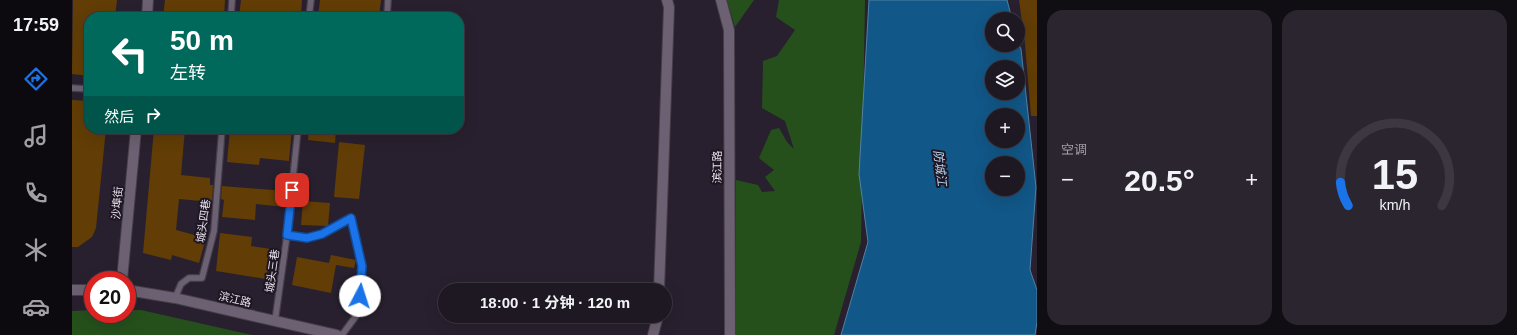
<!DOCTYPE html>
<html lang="zh">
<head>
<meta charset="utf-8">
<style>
  body { margin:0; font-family:Arial,"Noto Sans SC",sans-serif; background:#2b252f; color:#f1f3f6; height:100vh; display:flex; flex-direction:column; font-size:15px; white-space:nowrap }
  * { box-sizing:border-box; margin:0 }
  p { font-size:13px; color:#a1a0a5 }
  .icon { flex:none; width:22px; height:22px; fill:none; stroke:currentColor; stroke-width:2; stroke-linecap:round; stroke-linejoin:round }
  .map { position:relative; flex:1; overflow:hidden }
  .details { display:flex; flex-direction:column; gap:10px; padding:10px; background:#100d13; width:480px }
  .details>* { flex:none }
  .guide { position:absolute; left:12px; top:12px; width:380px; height:122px; border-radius:16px; box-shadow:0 4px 16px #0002,0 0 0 1px #3c3740; background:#00695c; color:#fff; overflow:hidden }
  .fabs { position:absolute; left:913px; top:12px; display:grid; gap:8px }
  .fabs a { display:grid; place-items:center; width:40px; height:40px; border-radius:50%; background:#1e1822; box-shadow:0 4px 16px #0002,0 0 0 1px #3c3740; font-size:20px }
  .speed { position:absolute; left:12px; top:271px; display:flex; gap:8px; font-size:20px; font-weight:700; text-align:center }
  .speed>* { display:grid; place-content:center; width:52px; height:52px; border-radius:50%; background:#1e1822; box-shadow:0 4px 16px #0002,0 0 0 1px #3c3740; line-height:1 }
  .speed .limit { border:6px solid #d22; background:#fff; color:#111 }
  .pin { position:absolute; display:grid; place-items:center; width:34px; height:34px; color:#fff; margin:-17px; border-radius:8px; box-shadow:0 2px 6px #0006 }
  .me { position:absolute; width:44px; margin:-22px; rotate:5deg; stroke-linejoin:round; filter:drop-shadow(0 0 3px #0008) }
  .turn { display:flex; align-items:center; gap:14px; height:84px; padding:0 20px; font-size:18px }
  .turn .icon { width:52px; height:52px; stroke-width:2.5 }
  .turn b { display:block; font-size:28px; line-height:34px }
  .then { display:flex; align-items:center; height:38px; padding:0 20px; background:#0003; gap:8px; font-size:15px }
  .big { font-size:30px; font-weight:700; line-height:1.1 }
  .details .tile { flex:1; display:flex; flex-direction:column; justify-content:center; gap:6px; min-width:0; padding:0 14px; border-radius:16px; background:#2b252f }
  .details .dial { align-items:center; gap:0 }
  .dial svg { height:104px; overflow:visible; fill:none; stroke:#3c3740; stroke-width:7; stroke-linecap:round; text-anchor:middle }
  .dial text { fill:#f1f3f6; stroke:none }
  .heat { display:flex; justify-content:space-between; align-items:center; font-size:22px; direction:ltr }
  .details .tiles { flex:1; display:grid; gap:10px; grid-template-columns:repeat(2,1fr) }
  .trip { position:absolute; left:366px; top:283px; width:234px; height:40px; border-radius:20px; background:#1e1822; box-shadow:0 4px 16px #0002,0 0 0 1px #3c3740; font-weight:700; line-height:40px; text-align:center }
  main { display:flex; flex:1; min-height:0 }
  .tabs { display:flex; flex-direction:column; width:72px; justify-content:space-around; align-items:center; background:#0c0a0e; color:#a1a0a5 }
  .tabs .icon { width:28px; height:28px }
  .tabs .on { color:#1a73e8 }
  .tabs b { font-size:18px; color:#f1f3f6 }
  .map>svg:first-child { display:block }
  .green { fill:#25501c }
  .water { fill:#115787; stroke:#5281a5; fill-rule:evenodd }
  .building { fill:#623d06 }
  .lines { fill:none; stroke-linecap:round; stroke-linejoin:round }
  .lane-casing { stroke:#453d49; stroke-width:8 }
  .street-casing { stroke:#453d49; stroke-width:12 }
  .lane { stroke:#6c6172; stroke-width:5.5 }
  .street { stroke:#6c6172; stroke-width:10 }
  .route-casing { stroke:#114b97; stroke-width:10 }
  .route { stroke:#1a73e8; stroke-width:7 }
  .labels { text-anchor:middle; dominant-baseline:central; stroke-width:4; stroke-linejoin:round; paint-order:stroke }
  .street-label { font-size:11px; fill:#e8e2ec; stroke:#1f1624 }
  .water-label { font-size:12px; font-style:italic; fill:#b6d7f3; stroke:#1f1624 }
</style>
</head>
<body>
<main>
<nav class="tabs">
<b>17:59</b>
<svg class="icon on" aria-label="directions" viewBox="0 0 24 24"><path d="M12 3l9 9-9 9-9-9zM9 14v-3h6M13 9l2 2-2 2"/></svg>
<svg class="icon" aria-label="music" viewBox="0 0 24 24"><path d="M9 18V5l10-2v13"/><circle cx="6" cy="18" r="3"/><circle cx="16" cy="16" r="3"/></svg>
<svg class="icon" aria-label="phone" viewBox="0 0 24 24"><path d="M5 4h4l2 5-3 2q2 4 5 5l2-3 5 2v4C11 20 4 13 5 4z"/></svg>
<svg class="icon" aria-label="climate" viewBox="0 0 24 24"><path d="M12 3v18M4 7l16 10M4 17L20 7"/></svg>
<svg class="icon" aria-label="car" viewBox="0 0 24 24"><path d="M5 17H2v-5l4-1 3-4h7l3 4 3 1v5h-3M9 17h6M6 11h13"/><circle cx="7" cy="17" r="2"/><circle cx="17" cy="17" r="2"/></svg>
</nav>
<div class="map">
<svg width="965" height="335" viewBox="0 0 965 335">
  <rect width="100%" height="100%" fill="#28202e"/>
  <path class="green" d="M655,0H682L663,27Z
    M707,0H793L789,242L762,335H664V180L686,185L690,192L703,191L693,177L702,170L687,158L699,130L707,128L715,142L722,149L713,121L690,108L691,61L705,56L723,30L704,17Z
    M21,310V314H55V310H69L180,335H0V311Z"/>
  <path class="water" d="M797,0H935L940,19H920V45H946V43L949,49L964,187L958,270L965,290V322L963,335H769L796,242L787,174ZM920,67H946V93H920ZM920,115H946V141H920ZM920,163H946V189H920Z"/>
  <path class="building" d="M1,0H45L43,17H17V76L0,74Z
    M93,0H153L152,17H91Z
    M169,0H230L229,17H167Z
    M248,0H309L307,17H246Z
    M947,0H965V116H959L953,44Z
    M0,100L17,101V129H34L24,228L20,237L6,247H0Z
    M82,129H113L109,175L138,178V185H141L140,202L107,199L104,230L134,238L127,263L100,255L99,260L71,253Z
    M158,129H220L217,161L188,158L187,165L155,162Z
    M237,129H264L263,143L236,140Z
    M267,142L293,145L287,199L262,197Z
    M150,186L214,191L213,207L184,204L183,220L150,217L152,200L149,199Z
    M231,201L258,203L256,226L229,225Z
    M148,233L180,237L179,246L199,249L194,279L144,271Z
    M259,255L284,260L282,268L264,265L259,293L220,285L225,257L257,263Z"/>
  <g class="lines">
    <g class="lane-casing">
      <path id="lane" d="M159,17L160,0
        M237,17L239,0
        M315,17L316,0
        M0,88L17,89
        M215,235L235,238L250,234L279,218L290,266L287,312L270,335
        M103,298L109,284L117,278H130L142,231L150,129
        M203,321L215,235L226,129"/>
    </g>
    <g class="street-casing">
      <path id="street" d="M649,0L657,30L658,335
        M75,17L76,0
        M50,280L64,129
        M0,290H21
        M55,290L103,298L265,335
        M587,290L597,7L595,0
        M581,335L586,316"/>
    </g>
    <use href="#lane" class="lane"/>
    <use href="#street" class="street"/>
  </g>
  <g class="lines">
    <g class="route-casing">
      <path id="route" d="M220,190L215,235L235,238L250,234L279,218L290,266L288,296"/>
    </g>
    <use href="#route" class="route"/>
  </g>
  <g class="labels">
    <g class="street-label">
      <text transform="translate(645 167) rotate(-90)">滨江路</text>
      <text transform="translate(45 203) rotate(-85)">沙埠街</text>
      <text transform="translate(131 221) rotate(-82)">城头四巷</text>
      <text transform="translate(200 271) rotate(-82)">城头三巷</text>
      <text transform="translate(163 299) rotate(13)">滨江路</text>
    </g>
    <g class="water-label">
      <text transform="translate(868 168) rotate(83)">防城江</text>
    </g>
  </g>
</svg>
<div class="fabs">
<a><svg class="icon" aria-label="search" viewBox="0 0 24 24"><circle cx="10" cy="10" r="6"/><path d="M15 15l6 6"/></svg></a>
<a><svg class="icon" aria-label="layers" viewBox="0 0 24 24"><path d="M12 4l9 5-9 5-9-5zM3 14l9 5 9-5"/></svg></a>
<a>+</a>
<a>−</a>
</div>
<div class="speed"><div class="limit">20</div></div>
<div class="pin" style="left:220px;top:190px;background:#d93025"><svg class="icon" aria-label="arrive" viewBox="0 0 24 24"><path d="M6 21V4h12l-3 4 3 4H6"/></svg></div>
<svg class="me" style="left:288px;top:296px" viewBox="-20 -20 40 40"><circle r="19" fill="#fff"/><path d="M0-13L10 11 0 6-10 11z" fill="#1a73e8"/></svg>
<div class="trip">18:00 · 1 分钟 · 120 m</div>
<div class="guide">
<div class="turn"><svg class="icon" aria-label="left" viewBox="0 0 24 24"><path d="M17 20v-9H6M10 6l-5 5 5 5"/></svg><div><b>50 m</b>左转</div></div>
<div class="then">然后<svg class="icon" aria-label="right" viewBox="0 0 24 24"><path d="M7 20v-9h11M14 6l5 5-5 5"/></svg></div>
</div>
</div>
<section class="details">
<div class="tiles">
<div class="tile"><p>空调</p>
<div class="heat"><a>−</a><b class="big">20.5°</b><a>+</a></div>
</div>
<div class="tile dial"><svg viewBox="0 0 100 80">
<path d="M14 69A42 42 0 1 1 86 69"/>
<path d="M14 69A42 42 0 0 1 8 51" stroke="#1a73e8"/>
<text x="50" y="56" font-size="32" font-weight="700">15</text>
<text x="50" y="72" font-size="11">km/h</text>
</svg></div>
</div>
</section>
</main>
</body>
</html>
